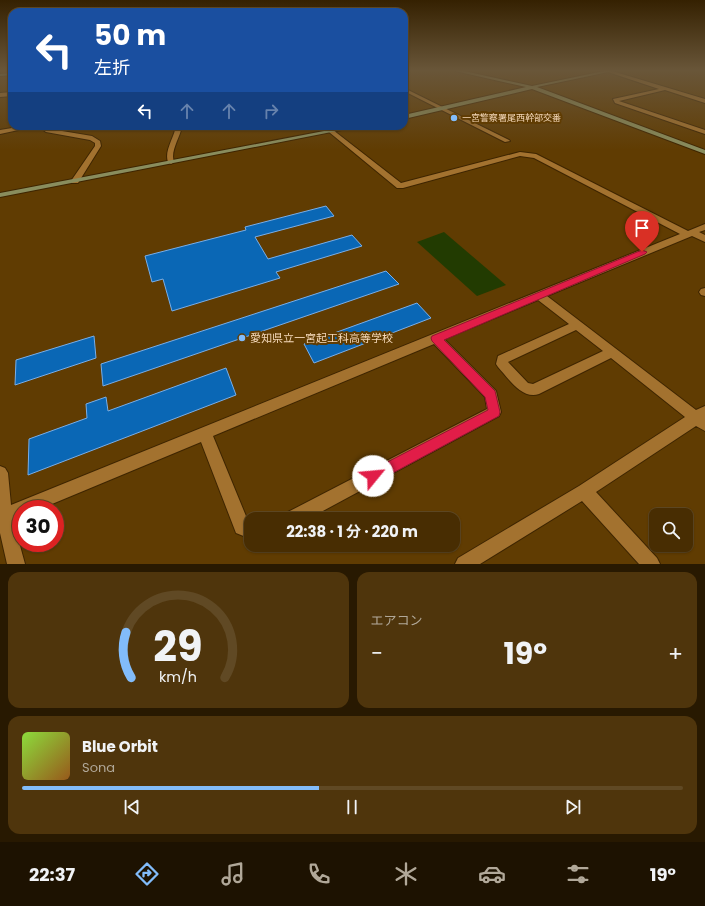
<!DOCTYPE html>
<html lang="ja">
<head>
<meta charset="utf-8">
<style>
  body { margin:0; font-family:Poppins,"Noto Sans JP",sans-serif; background:#4f350c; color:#f1f3f6; height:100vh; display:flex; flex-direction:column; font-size:15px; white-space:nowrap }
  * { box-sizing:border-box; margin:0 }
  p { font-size:13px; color:#b1a899 }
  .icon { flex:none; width:22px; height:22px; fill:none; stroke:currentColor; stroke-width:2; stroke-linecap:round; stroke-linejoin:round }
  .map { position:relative; height:564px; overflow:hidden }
  .details { display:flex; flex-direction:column; gap:8px; padding:8px; background:#281901; flex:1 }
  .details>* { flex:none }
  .top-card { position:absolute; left:8px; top:8px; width:400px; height:122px; border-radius:12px; box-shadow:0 1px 3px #0004,0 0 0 1px #604924; background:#1a4fa0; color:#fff; overflow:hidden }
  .fabs { position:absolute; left:649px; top:508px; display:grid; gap:8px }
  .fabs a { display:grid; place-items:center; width:44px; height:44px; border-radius:8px; background:#482d02; box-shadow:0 1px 3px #0004,0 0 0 1px #604924; font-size:20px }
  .speed { position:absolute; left:12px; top:500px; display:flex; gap:8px; font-size:20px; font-weight:700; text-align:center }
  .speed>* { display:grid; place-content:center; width:52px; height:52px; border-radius:50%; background:#482d02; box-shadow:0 1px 3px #0004,0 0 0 1px #604924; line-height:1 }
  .speed .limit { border:6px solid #d22; background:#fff; color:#111 }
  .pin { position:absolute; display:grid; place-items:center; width:34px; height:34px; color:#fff; margin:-41px -17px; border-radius:50% 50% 50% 0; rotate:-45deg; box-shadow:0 0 4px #0007 }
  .pin .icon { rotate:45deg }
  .me { position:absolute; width:44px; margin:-22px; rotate:62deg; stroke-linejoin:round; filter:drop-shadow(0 0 3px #0008) }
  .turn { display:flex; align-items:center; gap:14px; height:84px; padding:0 20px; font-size:18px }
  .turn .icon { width:52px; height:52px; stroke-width:2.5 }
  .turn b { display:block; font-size:28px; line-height:34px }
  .lanes { display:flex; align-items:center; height:38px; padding:0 20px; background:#0003; justify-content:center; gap:20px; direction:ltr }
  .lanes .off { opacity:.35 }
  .big { font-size:30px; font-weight:700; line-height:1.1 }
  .details .card { flex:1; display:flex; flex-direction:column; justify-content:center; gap:6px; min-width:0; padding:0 14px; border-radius:12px; background:#4f350c }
  .details .dial { align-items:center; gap:0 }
  .dial svg { height:104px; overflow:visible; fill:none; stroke:#604924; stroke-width:7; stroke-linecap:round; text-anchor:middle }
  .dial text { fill:#f1f3f6; stroke:none }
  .song { display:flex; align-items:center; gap:12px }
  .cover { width:48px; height:48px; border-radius:6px; background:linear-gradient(135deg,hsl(90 70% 55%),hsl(30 70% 35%)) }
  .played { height:4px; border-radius:2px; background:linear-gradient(90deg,#82bcfa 45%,#604924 45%) }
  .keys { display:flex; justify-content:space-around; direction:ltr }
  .heat { display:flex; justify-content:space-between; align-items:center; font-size:22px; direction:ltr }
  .details .tiles { flex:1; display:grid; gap:8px; grid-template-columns:1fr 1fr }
  .card:last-child { grid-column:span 2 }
  .trip { position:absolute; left:244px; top:512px; width:216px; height:40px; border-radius:12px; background:#482d02; box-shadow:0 1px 3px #0004,0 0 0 1px #604924; font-weight:700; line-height:40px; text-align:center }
  .tabs { display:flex; height:64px; justify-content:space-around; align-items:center; background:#1d1201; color:#b1a899 }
  .tabs .icon { width:28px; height:28px }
  .tabs .current { color:#82bcfa }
  .tabs b { font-size:18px; color:#f1f3f6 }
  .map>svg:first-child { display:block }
  .water { fill:#223b01 }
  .building { fill:#0a67b5; stroke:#78aee9 }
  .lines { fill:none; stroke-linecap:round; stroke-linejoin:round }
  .street-casing { stroke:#3e2500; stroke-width:2 }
  .secondary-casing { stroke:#3e2500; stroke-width:2 }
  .primary-casing { stroke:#3e2500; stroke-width:2 }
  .street { fill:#a3722f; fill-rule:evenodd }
  .secondary { fill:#898d5d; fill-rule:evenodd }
  .primary { fill:#6ea98b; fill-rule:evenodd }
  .route { fill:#e11d48; stroke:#92132f }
  .poi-dot { fill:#82bcfa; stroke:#603c02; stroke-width:1.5 }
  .labels { text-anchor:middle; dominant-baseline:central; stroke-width:4; stroke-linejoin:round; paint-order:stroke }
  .far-poi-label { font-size:9px; fill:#f5d9ba; stroke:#603c02; text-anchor:start }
  .poi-label { font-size:11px; fill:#f5d9ba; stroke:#603c02; text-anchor:start }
</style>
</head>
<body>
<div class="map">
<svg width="705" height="564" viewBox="0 0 705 564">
  <rect width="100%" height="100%" fill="#603c02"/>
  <path class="water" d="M444,232L506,285L477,296L417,242Z"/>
  <path class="building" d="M326,206L334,216L255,237L268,259L352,235L362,246L276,272L280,278L172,311L163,279L152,282L145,256L246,230L245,227Z
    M386,271L399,284L103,386L101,364Z
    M417,303L431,318L314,363L304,344Z
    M94,336L96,358L15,385L16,360Z
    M226,368L236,395L28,475L29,439L87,418L86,404L106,397L108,411Z"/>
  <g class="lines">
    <g class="street-casing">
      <path id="street" d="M605,71H612L705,99V103L665,90L619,101L705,130V134L615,103L613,99L659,89Z
        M404,88L509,140L510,141L505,142L404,91Z
        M12,92V96L0,97V93Z
        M24,126H37L0,134V130Z
        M38,126H45L50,129L92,136L100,141L101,146L78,183H72L71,181L95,146V143L90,140L46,132Z
        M176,126H182C180,138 170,151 174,162L171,164L168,162C164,151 174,138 176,126Z
        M329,130H333L401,183L520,152L536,154L688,231L705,224V230L699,232L705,235V242L692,236L547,296L696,410L705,406V431L696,426L596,492L657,558L660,564H639L582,501L480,564H455L458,558L579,486L685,417L611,358L539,394C522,400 508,378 498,367L496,364L498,356L569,324L538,300L444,339L496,391L501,412L499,416L308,519H284L286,513L487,409L485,397L434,344L213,436L248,521L251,523V539L236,533L201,442L40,509H21V517L13,520L25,564H7L0,533V466L5,468L8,473L11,505L680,234L534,158L520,156L403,188H397L329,132ZM576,330L603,351L533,384L528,383L508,362Z
        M705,288V296L701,295L699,292L701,289Z"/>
    </g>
    <g class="secondary-casing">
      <path id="secondary" d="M455,71H464L532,86L604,71H613L537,87L705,150V154L532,89L404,119V115L526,87Z
        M350,126H362L0,197V193Z"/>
    </g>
    <g class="primary-casing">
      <path id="primary" d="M12,73V75L0,76V74Z"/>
    </g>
    <use href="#street" class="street"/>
    <use href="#secondary" class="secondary"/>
    <use href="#primary" class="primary"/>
  </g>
  <linearGradient id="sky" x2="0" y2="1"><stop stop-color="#352101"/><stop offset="0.47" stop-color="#695639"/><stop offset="1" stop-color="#695639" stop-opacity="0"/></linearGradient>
  <rect width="705" height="150" fill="url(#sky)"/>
  <path class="route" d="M642,250L647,252L645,254L444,340L495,391L500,412L499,416L378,481L373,483L368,481L366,476L368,472L488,410L485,397L432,341L431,338L432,336Z"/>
  <g class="poi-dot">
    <circle cx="454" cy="118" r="4"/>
    <circle cx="242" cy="338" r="4"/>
  </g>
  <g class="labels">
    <g class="far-poi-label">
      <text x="462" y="118">一宮警察署尾西幹部交番</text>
    </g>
    <g class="poi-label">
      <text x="250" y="338">愛知県立一宮起工科高等学校</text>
    </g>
  </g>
</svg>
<div class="fabs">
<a><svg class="icon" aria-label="search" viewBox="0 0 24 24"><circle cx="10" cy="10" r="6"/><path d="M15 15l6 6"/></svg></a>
</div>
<div class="speed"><div class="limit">30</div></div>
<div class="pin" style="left:642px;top:252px;background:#d93025"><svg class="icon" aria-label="arrive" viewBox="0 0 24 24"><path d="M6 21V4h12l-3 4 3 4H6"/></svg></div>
<svg class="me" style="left:373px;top:476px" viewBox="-20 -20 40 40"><circle r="19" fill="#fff"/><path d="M0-13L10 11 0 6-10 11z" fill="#e11d48"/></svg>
<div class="trip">22:38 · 1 分 · 220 m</div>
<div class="top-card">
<div class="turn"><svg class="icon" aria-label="left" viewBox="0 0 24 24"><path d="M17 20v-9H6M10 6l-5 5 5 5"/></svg><div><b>50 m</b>左折</div></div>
<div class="lanes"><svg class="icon" aria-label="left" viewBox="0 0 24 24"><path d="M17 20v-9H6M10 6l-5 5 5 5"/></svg><svg class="icon off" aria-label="ahead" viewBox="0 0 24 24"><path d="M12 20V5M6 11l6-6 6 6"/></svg><svg class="icon off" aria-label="ahead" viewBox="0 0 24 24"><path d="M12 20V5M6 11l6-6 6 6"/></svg><svg class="icon off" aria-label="right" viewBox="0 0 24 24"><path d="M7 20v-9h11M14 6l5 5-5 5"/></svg></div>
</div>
</div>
<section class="details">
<div class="tiles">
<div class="card dial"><svg viewBox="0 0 100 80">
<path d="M14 69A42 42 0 1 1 86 69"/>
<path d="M14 69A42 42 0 0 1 10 34" stroke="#82bcfa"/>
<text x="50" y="56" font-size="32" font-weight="700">29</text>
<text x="50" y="72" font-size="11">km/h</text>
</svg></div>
<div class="card"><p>エアコン</p>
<div class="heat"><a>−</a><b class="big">19°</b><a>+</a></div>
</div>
<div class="card">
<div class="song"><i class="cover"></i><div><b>Blue Orbit</b><p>Sona</p></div></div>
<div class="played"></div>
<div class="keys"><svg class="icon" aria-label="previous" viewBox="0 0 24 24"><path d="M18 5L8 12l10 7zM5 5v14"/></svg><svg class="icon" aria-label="pause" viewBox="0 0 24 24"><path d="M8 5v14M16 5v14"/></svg><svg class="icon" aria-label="next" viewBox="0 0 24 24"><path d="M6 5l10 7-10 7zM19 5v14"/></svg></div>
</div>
</div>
</section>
<nav class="tabs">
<b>22:37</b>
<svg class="icon current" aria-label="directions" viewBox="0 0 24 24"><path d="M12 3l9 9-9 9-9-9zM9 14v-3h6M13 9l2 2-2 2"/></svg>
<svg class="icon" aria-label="music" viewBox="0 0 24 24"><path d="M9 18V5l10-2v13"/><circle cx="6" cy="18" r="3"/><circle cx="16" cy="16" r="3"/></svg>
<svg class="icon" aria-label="phone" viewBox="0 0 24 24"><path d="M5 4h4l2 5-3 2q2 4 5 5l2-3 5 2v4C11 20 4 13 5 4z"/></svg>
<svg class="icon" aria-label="climate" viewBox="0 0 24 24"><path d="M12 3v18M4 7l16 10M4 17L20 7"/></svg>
<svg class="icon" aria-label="car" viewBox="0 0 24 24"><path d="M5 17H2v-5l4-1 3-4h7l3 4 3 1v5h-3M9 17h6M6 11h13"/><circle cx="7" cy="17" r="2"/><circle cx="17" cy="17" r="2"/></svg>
<svg class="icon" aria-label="filters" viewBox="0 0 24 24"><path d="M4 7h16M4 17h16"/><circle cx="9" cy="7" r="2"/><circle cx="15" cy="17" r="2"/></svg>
<b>19°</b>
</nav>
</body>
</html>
